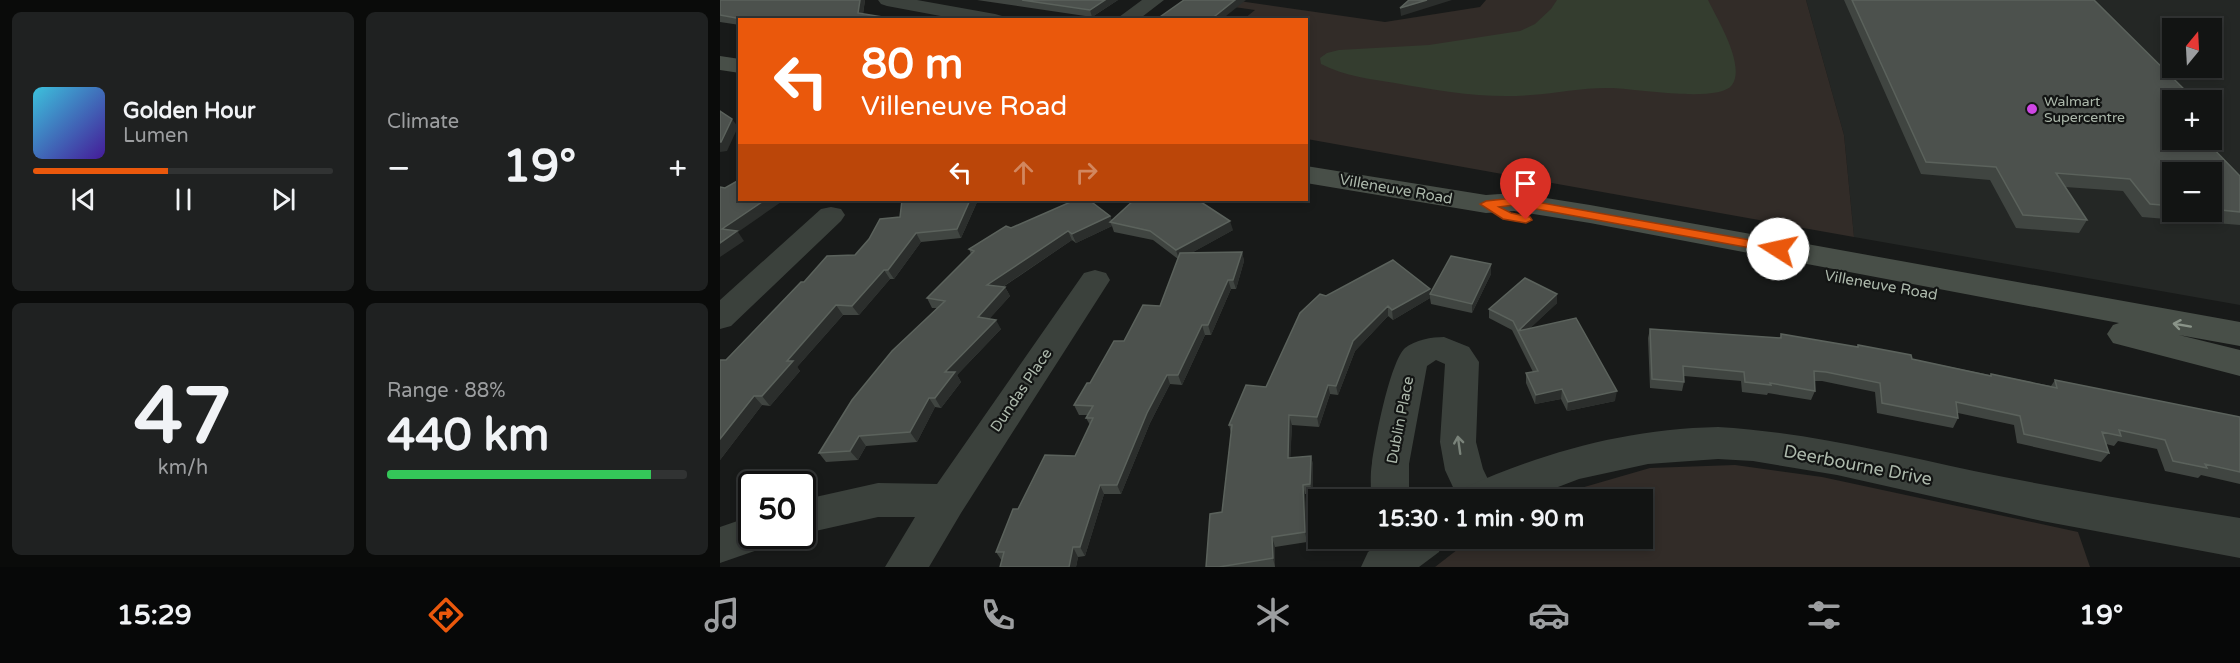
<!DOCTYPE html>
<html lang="en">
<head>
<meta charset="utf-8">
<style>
  body { margin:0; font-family:"Varela Round",sans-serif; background:#1f2121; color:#f1f3f6; height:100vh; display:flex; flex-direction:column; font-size:22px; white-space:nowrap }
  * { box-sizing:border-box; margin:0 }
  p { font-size:20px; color:#9c9ea0 }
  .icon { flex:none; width:33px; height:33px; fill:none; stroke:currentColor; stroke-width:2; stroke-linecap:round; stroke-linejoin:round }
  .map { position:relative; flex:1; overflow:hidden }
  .side { display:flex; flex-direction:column; gap:12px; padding:12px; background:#0a0b0a; width:720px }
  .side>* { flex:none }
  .hud { position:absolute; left:18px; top:18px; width:570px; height:183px; border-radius:0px; box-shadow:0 3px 9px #0003,0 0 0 2px #313333; background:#ea580c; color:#fff; overflow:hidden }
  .needle { width:39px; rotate:18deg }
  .tools { position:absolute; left:1442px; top:18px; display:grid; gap:12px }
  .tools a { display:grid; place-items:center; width:60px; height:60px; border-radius:0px; background:#121413; box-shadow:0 3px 9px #0003,0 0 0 2px #313333; font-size:30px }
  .speed { position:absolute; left:18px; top:471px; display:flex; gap:12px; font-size:30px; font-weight:700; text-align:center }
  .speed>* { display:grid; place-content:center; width:78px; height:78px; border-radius:50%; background:#121413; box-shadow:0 3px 9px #0003,0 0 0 2px #313333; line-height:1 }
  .speed .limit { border:3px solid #111; border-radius:9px; background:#fff; color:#111 }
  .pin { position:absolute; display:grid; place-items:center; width:51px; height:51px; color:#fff; margin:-62px -26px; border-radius:50% 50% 50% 0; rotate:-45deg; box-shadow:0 0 6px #0007 }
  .pin .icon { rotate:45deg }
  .me { position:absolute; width:66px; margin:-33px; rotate:280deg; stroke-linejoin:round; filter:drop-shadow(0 0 4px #0008) }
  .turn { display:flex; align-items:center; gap:21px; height:126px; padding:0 24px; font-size:27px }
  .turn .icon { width:78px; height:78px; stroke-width:2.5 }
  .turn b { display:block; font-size:42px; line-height:51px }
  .lanes { display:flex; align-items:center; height:57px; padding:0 24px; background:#0003; justify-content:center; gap:30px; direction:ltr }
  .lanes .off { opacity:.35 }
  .big { font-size:45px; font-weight:700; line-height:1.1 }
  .side .tile { flex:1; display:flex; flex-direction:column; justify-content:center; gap:9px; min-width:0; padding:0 21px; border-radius:9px; background:#1f2121 }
  .side .dial { align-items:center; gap:0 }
  .dial b { font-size:78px; line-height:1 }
  .song { display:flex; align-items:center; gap:18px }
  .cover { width:72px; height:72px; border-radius:9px; background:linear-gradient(135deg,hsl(190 70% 55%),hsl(260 70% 35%)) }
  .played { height:6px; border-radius:3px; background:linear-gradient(90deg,#ea580c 45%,#313333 45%) }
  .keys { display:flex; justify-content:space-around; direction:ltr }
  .heat { display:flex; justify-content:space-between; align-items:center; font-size:33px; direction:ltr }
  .charge { height:9px; border-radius:4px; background:linear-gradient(90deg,#34c759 88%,#313333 0) }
  .side .tiles { flex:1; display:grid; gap:12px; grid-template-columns:repeat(2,1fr) }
  .trip { position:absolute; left:588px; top:489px; width:345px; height:60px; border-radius:0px; background:#121413; box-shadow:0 3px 9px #0003,0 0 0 2px #313333; font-weight:700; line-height:60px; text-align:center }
  .dock { display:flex; height:96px; justify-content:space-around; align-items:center; background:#070808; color:#9c9ea0 }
  .dock .icon { width:42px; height:42px }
  .dock .active { color:#ea580c }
  .dock b { font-size:27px; color:#f1f3f6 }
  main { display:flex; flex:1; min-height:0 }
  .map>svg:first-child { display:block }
  .built { fill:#242725; fill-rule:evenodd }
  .green { fill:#322c28 }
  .water { fill:#343d2f }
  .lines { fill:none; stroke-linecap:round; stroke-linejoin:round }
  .minor { fill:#3b413c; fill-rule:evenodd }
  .tertiary { fill:#3b413c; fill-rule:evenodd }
  .secondary { fill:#484f48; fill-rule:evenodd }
  .wall { fill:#404541; fill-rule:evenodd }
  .shaded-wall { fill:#2b2e2c }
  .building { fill:#4c514d; stroke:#5b625c; stroke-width:1.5 }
  .oneway { stroke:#8a9489 }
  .oneway2 { stroke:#7a837a }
  .route { fill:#ea580c; stroke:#983908; stroke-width:1.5 }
  .poi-dot { fill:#ce46e4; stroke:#131514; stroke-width:2 }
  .labels { text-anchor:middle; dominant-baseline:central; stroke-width:4.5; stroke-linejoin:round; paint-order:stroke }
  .far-poi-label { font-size:14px; fill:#adb9ac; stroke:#131514; text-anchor:start }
  .street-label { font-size:15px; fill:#adb9ac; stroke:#131514 }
  .near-street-label { font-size:18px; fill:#adb9ac; stroke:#131514 }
</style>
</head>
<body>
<main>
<section class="side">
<div class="tiles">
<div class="tile">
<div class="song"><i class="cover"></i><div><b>Golden Hour</b><p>Lumen</p></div></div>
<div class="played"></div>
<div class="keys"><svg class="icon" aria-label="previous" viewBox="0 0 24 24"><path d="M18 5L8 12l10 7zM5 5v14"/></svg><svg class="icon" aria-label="pause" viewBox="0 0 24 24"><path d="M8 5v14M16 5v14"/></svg><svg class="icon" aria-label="next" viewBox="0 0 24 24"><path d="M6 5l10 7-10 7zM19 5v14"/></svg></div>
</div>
<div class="tile"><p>Climate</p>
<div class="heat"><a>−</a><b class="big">19°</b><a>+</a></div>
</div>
<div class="tile dial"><b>47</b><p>km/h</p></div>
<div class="tile"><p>Range · 88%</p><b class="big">440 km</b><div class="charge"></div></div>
</div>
</section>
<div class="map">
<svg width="1520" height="567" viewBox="0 0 1520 567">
  <rect width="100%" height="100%" fill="#181a19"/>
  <path class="built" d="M1086,0H1520V305L1134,237L1124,135ZM1452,28H1491V68H1452ZM1452,100H1491V140H1452ZM1452,172H1491V212H1452Z"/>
  <path class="green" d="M465,0H512L665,22L760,7L766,0H1086L1124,135L1134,237L587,139L586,20L524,19L535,10Z
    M1015,465L1102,477L1358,532L1370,567H715L751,539L922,538V500L831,499L854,490L930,468Z"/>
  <path class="water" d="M837,0H988C997,19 1026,65 1012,85C999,103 917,89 893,88C865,87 839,93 811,95C766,99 720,91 675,83C650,79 624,76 601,64L600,58L607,53L619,50L709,45L800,31L815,24L831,9Z"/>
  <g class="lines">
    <path class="minor" d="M158,0H197L275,14L282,16L284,20H242L167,6L161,4Z
      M422,0H444L418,20H395Z
      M111,207L121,209L125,215L121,221L11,326L0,329V300L101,209Z
      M375,270L386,273L390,280L241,513L209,567H165L195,517H158L82,534V500L158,483L217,484L364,273Z
      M724,337L749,347L759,362L756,442L763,469L778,500H739L725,470L720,442L725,364L716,360L707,366L689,464V500H651C651,487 650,474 652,463C655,440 670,362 685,348C695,340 712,337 724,337Z
      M32,516V536H51L46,547L0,563V527Z"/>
    <path class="tertiary" d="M998,427C1085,432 1169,453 1254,471C1342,489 1431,504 1520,518V558L1322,521L1117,475L1033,461L998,459L928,464L859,479L804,500H740L746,487C827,451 908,429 998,427Z
      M667,538H725L719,552L699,567H641L648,552Z"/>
    <path class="secondary" d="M0,56L20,59V73L0,70Z
      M586,166L766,195L794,193L870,205L1520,322V346L1459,335L1520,350V376L1393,343L1387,334L1393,325L1399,323L870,223L794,211L766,213L586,183Z"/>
  </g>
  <path class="wall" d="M0,0H145L143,14L181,20H20V25L0,22Z
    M257,0H398L372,17Z
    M1124,0H1374L1452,100V140L1520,176V225L1422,217L1403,191L1345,187L1367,220L1359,233L1296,228L1270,180L1201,174ZM1452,172H1491V212H1452Z
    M182,200H258L241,238L201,242L174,279H170L139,315H123L77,367L80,371L50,406L42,405L0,460L6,360L84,282L135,255L180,217Z
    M390,216L392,221L513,230L473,252H522L524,261L516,289H511L491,335H485L462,385L450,384L430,423L401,494H384L365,556L358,557L356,567H280L282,561L276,552L298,509L355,456L370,425L366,418L368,415H359L354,405L370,383L404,341L440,306L458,259L433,240L394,232L392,226L356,243L352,240L283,287H285L290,296L269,319L281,329L237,375L241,382L221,408L215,407L197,442L146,446L138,460L106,462L99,453L217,308H212L207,298L251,254L249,249L291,228Z
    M771,264V274L752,313L711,304L710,298L673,320L668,316L635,351L618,395L610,394L599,427L572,425L570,458L591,456L593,465V494H585L587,542L555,547V567H486L502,512L511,433L509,425L546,387L606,296L710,289V294Z
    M837,294V303L810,328L895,401L847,411L841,399L815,404L806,383V373L813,372L792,330L769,318V309Z
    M930,329L1060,338L1061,334L1137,347L1138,345L1192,359L1270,375L1271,374L1331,386L1335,380L1520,417V484L1481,475L1478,478L1445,471L1437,449L1398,441L1394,446L1386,444L1389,453L1381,462L1297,443L1294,425L1238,413V418L1233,428L1157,413L1155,392L1102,381H1094L1095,391L1091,400L1048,393L1047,395L1022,392L1021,381L964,376V382L962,391L930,388L928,338Z"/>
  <path class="shaded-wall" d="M140,0H145L142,20L138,13Z
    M385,0H398L372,17L370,10Z
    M515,0H526L501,20H490Z
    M707,0H732L681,16L680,8Z
    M12,119L18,127L7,151L0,152V142Z
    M45,200H64L18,232L24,241L0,257V243L2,229Z
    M250,200H258L241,238L237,229Z
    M390,216L393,223L390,222L392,226L356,243L352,234Z
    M510,221L513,230L459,260L456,250Z
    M348,231L352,240L272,294L267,285Z
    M196,233L201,242L174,279L168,270Z
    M522,252L524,261L516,289L513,280Z
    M771,264V274L752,313V304Z
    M164,270L170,279L139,315L132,306Z
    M508,280L511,289L491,335L488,325Z
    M285,287L290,296L263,326L258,317Z
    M710,289V298L673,320L672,310Z
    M837,294V303L801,337L798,331V341V331Z
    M116,305L123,315L77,367L80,371L50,406L42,396L67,361Z
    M668,306V316L635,351L618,395L616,386L633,341Z
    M276,320L281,329L237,375L241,382L221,408L215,398L225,372Z
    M482,325L485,335L462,385L458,375Z
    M447,375L450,384L430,423L401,494L397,485L427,413Z
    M608,385L610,394L599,427L597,417Z
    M842,389L841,399L815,404L816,395Z
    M897,391L895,401L847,411L848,402Z
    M34,396L42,405L0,460V439Z
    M209,398L215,407L197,442L190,432Z
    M569,415L572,425L570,467L568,458Z
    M139,436L146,446L138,460L130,451Z
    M591,456L593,465V494L590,484Z
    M380,485L384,494L365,556L360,547Z
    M583,485L585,494L587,542L585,532Z
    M552,537L555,547V567L553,558Z
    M353,547L358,557L356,567H349Z"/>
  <path class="building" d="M0,0H140L138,13L181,20H27L0,15Z
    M302,0H385L370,10Z
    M464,0H515L490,20L437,19Z
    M689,0H707L680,8Z
    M1132,0H1374L1475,100H1452V140H1485L1520,176V212L1491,209V172H1452V206L1430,204L1410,179L1336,173L1367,220L1303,215L1276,167L1206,162Z
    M0,111L12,119L1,142H0Z
    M19,180L20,200H45L2,229L17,231L0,243V187L5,188Z
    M182,200H250L237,229L196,233L168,270H164L132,306L116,305L67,361H73L42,396H34L0,439V360H6L81,282H84L107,256L135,255L149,239L160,219L180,217Z
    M355,200H369L390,216L352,234L348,231L267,285L285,287L258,317L276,320L225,372H235L215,398H209L190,432L139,436L130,451L99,453L132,400L172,351L225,301L207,298L254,251L249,249L286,226L291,228Z
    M414,200H478L510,221L456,250L430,231L390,222Z
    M522,252L513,280H508L488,325H482L458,375H447L427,413L397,485H380L360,547H353L349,567H280L284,552H276L293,509H298L325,455L355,456L373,418H366L373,406L354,405L367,383H370L394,341H404L423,305L440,306L460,253Z
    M731,256L771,264L752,304L710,294Z
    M673,260L710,289L672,310L668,306L633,341L616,386L608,385L597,417L569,415L568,458L591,456L590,484L583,485L585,532L552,537L553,558L499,567H486L490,514L502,512L512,425H509L526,385L546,387L580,313L600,294L606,296Z
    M805,278L837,294L798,331L793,321L769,309Z
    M856,318L897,391L848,402L842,389L816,395L806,373L818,371L798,331Z
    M930,329L1061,338V334L1138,347V345L1191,355L1192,359L1271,376V374L1337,388L1335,380L1520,417V472L1485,464L1487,468L1453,461L1445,440L1399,430L1401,436L1382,432L1389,453L1304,434L1300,416L1236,402L1238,418L1162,403L1160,383L1106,372L1094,371L1095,391L1050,383L1051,385L1025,382L1024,372L963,366L964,382L932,379Z"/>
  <defs><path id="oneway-shaft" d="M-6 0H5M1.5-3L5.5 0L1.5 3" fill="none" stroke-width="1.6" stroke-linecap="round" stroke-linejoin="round" transform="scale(1.5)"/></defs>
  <use class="oneway" href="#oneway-shaft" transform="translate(1462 325) rotate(-170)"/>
  <use class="oneway2" href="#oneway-shaft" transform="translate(739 445) rotate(-98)"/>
  <path class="route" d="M794,198L1058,245L1064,249L1058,253L794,205L779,207L791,213L810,217L812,220L806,223L783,219L760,204L766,201Z"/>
  <circle class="poi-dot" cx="1312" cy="109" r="6"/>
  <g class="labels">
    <g class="far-poi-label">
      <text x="1324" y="101">Walmart<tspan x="1324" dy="16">Supercentre</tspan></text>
    </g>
    <g class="street-label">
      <text transform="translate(676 189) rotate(10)">Villeneuve Road</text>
      <text transform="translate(1161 285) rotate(10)">Villeneuve Road</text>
      <text transform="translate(301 390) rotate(-56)">Dundas Place</text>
      <text transform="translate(680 420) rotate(-79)">Dublin Place</text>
    </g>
    <g class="near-street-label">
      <text transform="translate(1138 465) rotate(11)">Deerbourne Drive</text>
    </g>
  </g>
</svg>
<div class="tools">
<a><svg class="needle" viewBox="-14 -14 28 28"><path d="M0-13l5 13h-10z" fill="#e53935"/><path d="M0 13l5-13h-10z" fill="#9c9ea0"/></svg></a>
<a>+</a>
<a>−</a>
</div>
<div class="speed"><div class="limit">50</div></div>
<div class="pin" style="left:806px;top:220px;background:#d93025"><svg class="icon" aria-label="arrive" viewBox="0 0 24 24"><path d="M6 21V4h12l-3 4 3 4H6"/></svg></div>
<svg class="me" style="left:1058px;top:249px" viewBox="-20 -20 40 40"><circle r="19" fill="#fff"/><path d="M0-13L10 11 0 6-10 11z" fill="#ea580c"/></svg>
<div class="trip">15:30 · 1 min · 90 m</div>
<div class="hud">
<div class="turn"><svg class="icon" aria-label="left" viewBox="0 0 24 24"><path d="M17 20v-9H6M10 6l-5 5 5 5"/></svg><div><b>80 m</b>Villeneuve Road</div></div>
<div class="lanes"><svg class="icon" aria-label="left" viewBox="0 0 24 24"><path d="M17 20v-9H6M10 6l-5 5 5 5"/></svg><svg class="icon off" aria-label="ahead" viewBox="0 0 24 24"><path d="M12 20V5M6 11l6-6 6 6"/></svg><svg class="icon off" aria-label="right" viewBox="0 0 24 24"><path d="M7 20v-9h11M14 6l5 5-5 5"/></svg></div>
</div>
</div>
</main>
<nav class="dock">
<b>15:29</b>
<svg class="icon active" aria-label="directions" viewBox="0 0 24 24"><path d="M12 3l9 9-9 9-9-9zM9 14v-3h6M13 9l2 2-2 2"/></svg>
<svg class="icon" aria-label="music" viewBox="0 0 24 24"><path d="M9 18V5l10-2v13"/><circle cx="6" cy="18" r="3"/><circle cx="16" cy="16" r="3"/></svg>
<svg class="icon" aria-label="phone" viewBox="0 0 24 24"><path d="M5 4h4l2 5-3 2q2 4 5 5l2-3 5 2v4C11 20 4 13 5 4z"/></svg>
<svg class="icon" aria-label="climate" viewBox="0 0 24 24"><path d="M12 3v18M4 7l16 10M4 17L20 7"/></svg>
<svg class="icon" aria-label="car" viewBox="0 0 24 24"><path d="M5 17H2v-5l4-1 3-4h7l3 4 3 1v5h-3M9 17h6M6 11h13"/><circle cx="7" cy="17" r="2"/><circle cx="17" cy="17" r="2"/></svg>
<svg class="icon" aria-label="filters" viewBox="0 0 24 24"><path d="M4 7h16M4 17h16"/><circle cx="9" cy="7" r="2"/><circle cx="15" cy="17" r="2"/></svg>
<b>19°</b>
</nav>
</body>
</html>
